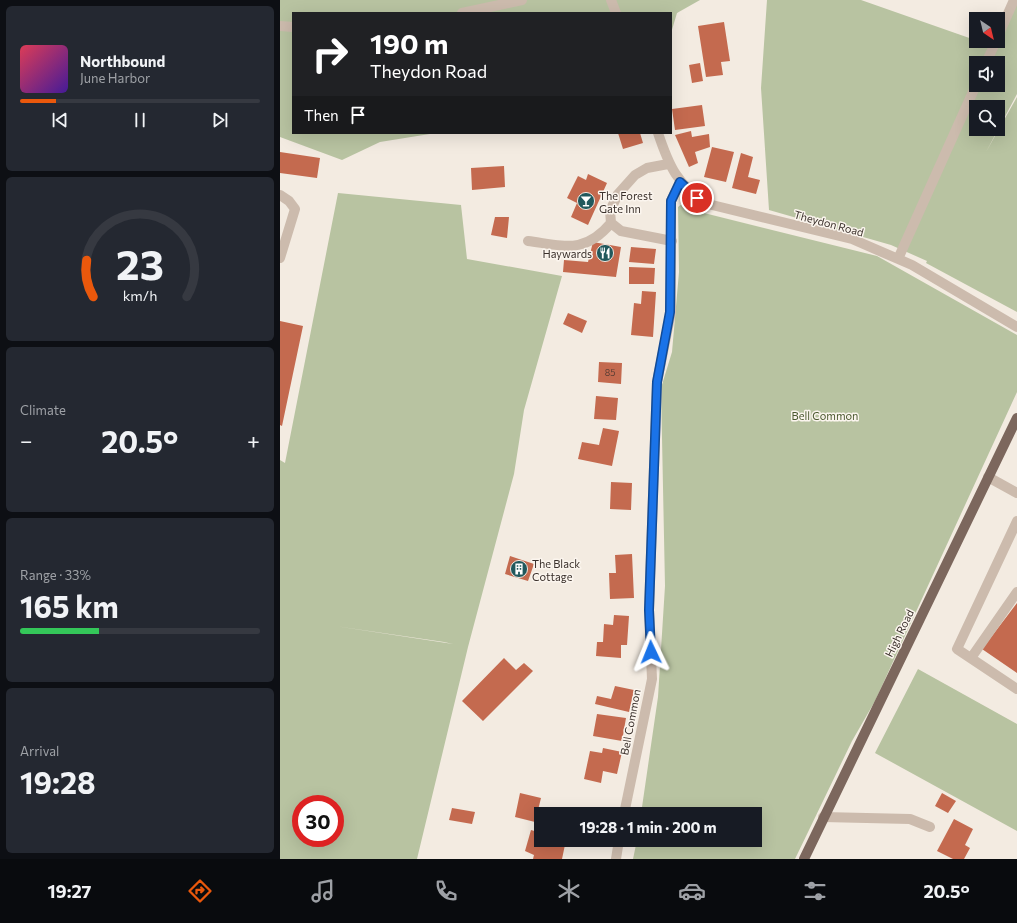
<!DOCTYPE html>
<html lang="en">
<head>
<meta charset="utf-8">
<style>
  body { margin:0; font-family:Commissioner,sans-serif; background:#242831; color:#f1f3f6; height:100vh; display:flex; flex-direction:column; font-size:15px; white-space:nowrap }
  * { box-sizing:border-box; margin:0 }
  p { font-size:13px; color:#9ea1a6 }
  .icon { flex:none; width:22px; height:22px; fill:none; stroke:currentColor; stroke-width:2; stroke-linecap:round; stroke-linejoin:round }
  .map { position:relative; flex:1; overflow:hidden }
  .details { display:flex; flex-direction:column; gap:6px; padding:6px; background:#0d0f14; width:280px }
  .details>* { flex:none }
  .top-card { position:absolute; left:12px; top:12px; width:380px; height:122px; border-radius:0px; box-shadow:0 4px 16px #0002; background:#202124; color:#fff; overflow:hidden }
  .needle { width:26px; rotate:145deg }
  .controls { position:absolute; left:689px; top:12px; display:grid; gap:8px }
  .controls a { display:grid; place-items:center; width:36px; height:36px; border-radius:0px; background:#171b24; box-shadow:0 4px 16px #0002; font-size:20px }
  .speed { position:absolute; left:12px; top:795px; display:flex; gap:8px; font-size:20px; font-weight:700; text-align:center }
  .speed>* { display:grid; place-content:center; width:52px; height:52px; border-radius:50%; background:#171b24; box-shadow:0 4px 16px #0002; line-height:1 }
  .speed .limit { border:6px solid #d22; background:#fff; color:#111 }
  .pin { position:absolute; display:grid; place-items:center; width:34px; height:34px; color:#fff; margin:-17px; border:2px solid #fff; border-radius:50%; box-shadow:0 1px 4px #0007 }
  .me { position:absolute; width:44px; margin:-22px; rotate:358deg; stroke-linejoin:round; filter:drop-shadow(0 0 3px #0008) }
  .turn { display:flex; align-items:center; gap:14px; height:84px; padding:0 12px; font-size:18px }
  .turn .icon { width:52px; height:52px; stroke-width:2.5 }
  .turn b { display:block; font-size:28px; line-height:34px }
  .then { display:flex; align-items:center; height:38px; padding:0 12px; background:#0003; gap:8px; font-size:15px }
  .big { font-size:30px; font-weight:700; line-height:1.1 }
  .details .tile { flex:1; display:flex; flex-direction:column; justify-content:center; gap:6px; min-width:0; padding:0 14px; border-radius:6px; background:#242831 }
  .details .dial { align-items:center; gap:0 }
  .dial svg { height:104px; overflow:visible; fill:none; stroke:#363941; stroke-width:7; stroke-linecap:round; text-anchor:middle }
  .dial text { fill:#f1f3f6; stroke:none }
  .song { display:flex; align-items:center; gap:12px }
  .cover { width:48px; height:48px; border-radius:6px; background:linear-gradient(135deg,hsl(350 70% 55%),hsl(260 70% 35%)) }
  .played { height:4px; border-radius:2px; background:linear-gradient(90deg,#ea580c 15%,#363941 15%) }
  .keys { display:flex; justify-content:space-around; direction:ltr }
  .heat { display:flex; justify-content:space-between; align-items:center; font-size:22px; direction:ltr }
  .charge { height:6px; border-radius:3px; background:linear-gradient(90deg,#34c759 33%,#363941 0) }
  .trip { position:absolute; left:254px; top:807px; width:228px; height:40px; border-radius:0px; background:#171b24; box-shadow:0 4px 16px #0002; font-weight:700; line-height:40px; text-align:center }
  .tab-bar { display:flex; height:64px; justify-content:space-around; align-items:center; background:#090b0e; color:#9ea1a6 }
  .tab-bar .icon { width:28px; height:28px }
  .tab-bar .on { color:#ea580c }
  .tab-bar b { font-size:18px; color:#f1f3f6 }
  main { display:flex; flex:1; min-height:0 }
  .map>svg:first-child { display:block }
  .green { fill:#b8c3a1; fill-rule:evenodd }
  .building { fill:#c46a4f }
  .lines { fill:none; stroke-linecap:round; stroke-linejoin:round }
  .minor { stroke:#ccbbad; stroke-width:10 }
  .major { stroke:#7c675d; stroke-width:10 }
  .route-casing { stroke:#114b97; stroke-width:10 }
  .route { stroke:#1a73e8; stroke-width:7 }
  .labels { text-anchor:middle; dominant-baseline:central; stroke-width:3; stroke-linejoin:round; paint-order:stroke }
  .number-label { font-size:9px; fill:#5c3e34 }
  .poi-label { font-size:11px; fill:#3a302b; stroke:#fbf5ee; text-anchor:start }
  .street-label { font-size:11px; fill:#3a302b; stroke:#fbf5ee }
  .park-label { font-size:11px; fill:#4a582f; stroke:#fbf5ee }
</style>
</head>
<body>
<main>
<section class="details">
<div class="tile">
<div class="song"><i class="cover"></i><div><b>Northbound</b><p>June Harbor</p></div></div>
<div class="played"></div>
<div class="keys"><svg class="icon" aria-label="previous" viewBox="0 0 24 24"><path d="M18 5L8 12l10 7zM5 5v14"/></svg><svg class="icon" aria-label="pause" viewBox="0 0 24 24"><path d="M8 5v14M16 5v14"/></svg><svg class="icon" aria-label="next" viewBox="0 0 24 24"><path d="M6 5l10 7-10 7zM19 5v14"/></svg></div>
</div>
<div class="tile dial"><svg viewBox="0 0 100 80">
<path d="M14 69A42 42 0 1 1 86 69"/>
<path d="M14 69A42 42 0 0 1 9 41" stroke="#ea580c"/>
<text x="50" y="56" font-size="32" font-weight="700">23</text>
<text x="50" y="72" font-size="11">km/h</text>
</svg></div>
<div class="tile"><p>Climate</p>
<div class="heat"><a>−</a><b class="big">20.5°</b><a>+</a></div>
</div>
<div class="tile"><p>Range · 33%</p><b class="big">165 km</b><div class="charge"></div></div>
<div class="tile"><p>Arrival</p><b class="big">19:28</b></div>
</section>
<div class="map">
<svg width="737" height="859" viewBox="0 0 737 859">
  <rect width="100%" height="100%" fill="#f3ebe1"/>
  <path class="green" d="M0,0H420L397,13L391,33V13H13V133H156L100,142L62,160L0,137Z
    M487,0H581L715,47L737,0V94L706,152L737,97V312L646,263L647,261L611,245L489,210L481,88ZM696,63H718V85H696ZM696,107H718V129H696Z
    M58,193L181,205L187,259L282,276L244,410L234,474L188,647L137,859H0V460L5,463ZM55,626L164,642L173,644ZM21,804H55V838H21Z
    M403,203L420,212L597,256L737,335V392L595,701L572,741L515,859H353L357,840H475V814H361L378,697L385,586L381,388L392,352L399,272L398,207Z
    M638,669L737,724V831L595,753Z"/>
  <path class="building" d="M444,22L450,61L441,62L443,75L426,77L418,26Z
    M420,63L423,81L412,83L409,65Z
    M422,105L425,126L395,130L392,109Z
    M411,131L412,137L429,134L430,147L415,152L418,163L409,167L395,135Z
    M338,133H360L363,143L343,149Z
    M432,147L454,152L446,182L424,177Z
    M0,152L40,158L37,178L0,173Z
    M461,153L473,157L468,177L480,180L476,194L452,188Z
    M224,166L225,187L192,190L191,168Z
    M308,174L327,183L308,225L291,217L297,203L287,198L298,176L306,180Z
    M215,217H229L227,238L211,235Z
    M313,242L341,247L336,277L283,272L284,260L308,262Z
    M351,247L376,249L374,264L349,262Z
    M349,267L375,268L374,284H349Z
    M362,291L376,292L373,337L351,335L354,303L361,304Z
    M288,313L307,321L302,333L283,324Z
    M0,321L23,326L2,426L0,425Z
    M319,362L342,363L341,384L318,382Z
    M316,396L338,398L336,420L314,419Z
    M323,428L339,431L332,466L298,459L302,442L319,445Z
    M331,482L352,483L351,510L330,509Z
    M352,554L354,598L330,599L329,573H336L335,555Z
    M230,556L254,564L248,581L225,574Z
    M737,603V673L702,649Z
    M334,615L349,616L347,645H341V658L316,656L317,642H323L324,624L333,625Z
    M224,658L236,670L244,663L253,671L203,721L182,701Z
    M335,686L354,690L349,712L315,704L317,696L331,699Z
    M317,714L346,718L342,741L313,736Z
    M323,748L342,752L337,774L323,771L321,783L304,779L310,751L322,753Z
    M240,793L261,798L255,822L235,817Z
    M662,793L676,801L668,813L655,806Z
    M172,808L195,812L192,824L169,820Z
    M674,819L693,829L685,845L690,848L684,859H673L657,851Z
    M251,830L261,833V840H286L282,859H253L254,855L245,851Z"/>
  <g class="lines">
    <path class="minor" d="M331,0L336,13
      M182,13L242,0
      M0,26L13,27
      M718,36L734,0
      M706,63L716,41
      M378,133C389,166 397,185 428,204L572,239L632,265L737,327
      M388,164L367,168L355,175L338,194L330,211L331,223L341,231L392,241
      M0,195L9,201L15,209L0,258
      M248,241C285,246 305,254 331,223
      M618,259L696,85
      M708,477L737,493
      M737,521L677,649L737,689
      M691,658L737,592
      M344,814L372,679L369,610L377,382L391,312V201L400,182
      M543,817L630,819L650,827
      M336,859L339,840"/>
    <path class="major" d="M524,859L737,418"/>
  </g>
  <g class="lines">
    <g class="route-casing">
      <path id="route" d="M371,652L369,610L377,382L390,312L391,201L400,182L417,198"/>
    </g>
    <use href="#route" class="route"/>
  </g>
  <defs>
    <g id="bar-disc" transform="scale(0.9)"><circle r="9.5" fill="#21585c" stroke="#fbf5ee"/><path d="M-6-5H6L.8 .8V4.5H3.5V6h-7V4.5H-.8V.8Z" fill="#fff"/></g>
    <g id="restaurant-disc" transform="scale(0.9)"><circle r="9.5" fill="#21585c" stroke="#fbf5ee"/><path d="M-5-6h1v4h1v-4h1v4h1v-4h1v5L-1.5 .5V6h-2V.5L-5-1ZM5-6V6H3V1.5H1.5Q1.5-4 5-6Z" fill="#fff"/></g>
    <g id="building-disc" transform="scale(0.9)"><circle r="9.5" fill="#21585c" stroke="#fbf5ee"/><path d="M-4-6H4V6H1V3H-1V6H-4ZM-2.5-4.3h1.7v1.8h-1.7ZM.8-4.3h1.7v1.8H.8ZM-2.5-1h1.7V.8h-1.7ZM.8-1h1.7V.8H.8Z" fill="#fff"/></g>
  </defs>
  <g fill-rule="evenodd">
    <use href="#bar-disc" x="306" y="201"/>
    <use href="#restaurant-disc" x="325" y="253"/>
    <use href="#building-disc" x="239" y="569"/>
  </g>
  <g class="labels">
    <g class="number-label">
      <text x="330" y="372">85</text>
    </g>
    <g class="poi-label">
      <text x="319" y="195">The Forest<tspan x="319" dy="13">Gate Inn</tspan></text>
      <text x="312" y="253" text-anchor="end">Haywards</text>
      <text x="252" y="563">The Black<tspan x="252" dy="13">Cottage</tspan></text>
    </g>
    <g class="street-label">
      <text transform="translate(549 223) rotate(15)">Theydon Road</text>
      <text transform="translate(619 633) rotate(-64)">High Road</text>
      <text transform="translate(350 722) rotate(-79)">Bell Common</text>
    </g>
    <g class="park-label">
      <text x="545" y="415">Bell Common</text>
    </g>
  </g>
</svg>
<div class="controls">
<a><svg class="needle" viewBox="-14 -14 28 28"><path d="M0-13l5 13h-10z" fill="#e53935"/><path d="M0 13l5-13h-10z" fill="#9ea1a6"/></svg></a>
<a><svg class="icon" aria-label="sound" viewBox="0 0 24 24"><path d="M4 9h4l5-4v14l-5-4H4zM17 9q2 3 0 6"/></svg></a>
<a><svg class="icon" aria-label="search" viewBox="0 0 24 24"><circle cx="10" cy="10" r="6"/><path d="M15 15l6 6"/></svg></a>
</div>
<div class="speed"><div class="limit">30</div></div>
<div class="pin" style="left:417px;top:198px;background:#d93025"><svg class="icon" aria-label="arrive" viewBox="0 0 24 24"><path d="M6 21V4h12l-3 4 3 4H6"/></svg></div>
<svg class="me" style="left:371px;top:652px" viewBox="-20 -20 40 40"><path d="M0-17L14 15 0 8-14 15z" fill="#1a73e8" stroke="#fff" stroke-width="4"/></svg>
<div class="trip">19:28 · 1 min · 200 m</div>
<div class="top-card">
<div class="turn"><svg class="icon" aria-label="right" viewBox="0 0 24 24"><path d="M7 20v-9h11M14 6l5 5-5 5"/></svg><div><b>190 m</b>Theydon Road</div></div>
<div class="then">Then<svg class="icon" aria-label="arrive" viewBox="0 0 24 24"><path d="M6 21V4h12l-3 4 3 4H6"/></svg></div>
</div>
</div>
</main>
<nav class="tab-bar">
<b>19:27</b>
<svg class="icon on" aria-label="directions" viewBox="0 0 24 24"><path d="M12 3l9 9-9 9-9-9zM9 14v-3h6M13 9l2 2-2 2"/></svg>
<svg class="icon" aria-label="music" viewBox="0 0 24 24"><path d="M9 18V5l10-2v13"/><circle cx="6" cy="18" r="3"/><circle cx="16" cy="16" r="3"/></svg>
<svg class="icon" aria-label="phone" viewBox="0 0 24 24"><path d="M5 4h4l2 5-3 2q2 4 5 5l2-3 5 2v4C11 20 4 13 5 4z"/></svg>
<svg class="icon" aria-label="climate" viewBox="0 0 24 24"><path d="M12 3v18M4 7l16 10M4 17L20 7"/></svg>
<svg class="icon" aria-label="car" viewBox="0 0 24 24"><path d="M5 17H2v-5l4-1 3-4h7l3 4 3 1v5h-3M9 17h6M6 11h13"/><circle cx="7" cy="17" r="2"/><circle cx="17" cy="17" r="2"/></svg>
<svg class="icon" aria-label="filters" viewBox="0 0 24 24"><path d="M4 7h16M4 17h16"/><circle cx="9" cy="7" r="2"/><circle cx="15" cy="17" r="2"/></svg>
<b>20.5°</b>
</nav>
</body>
</html>
